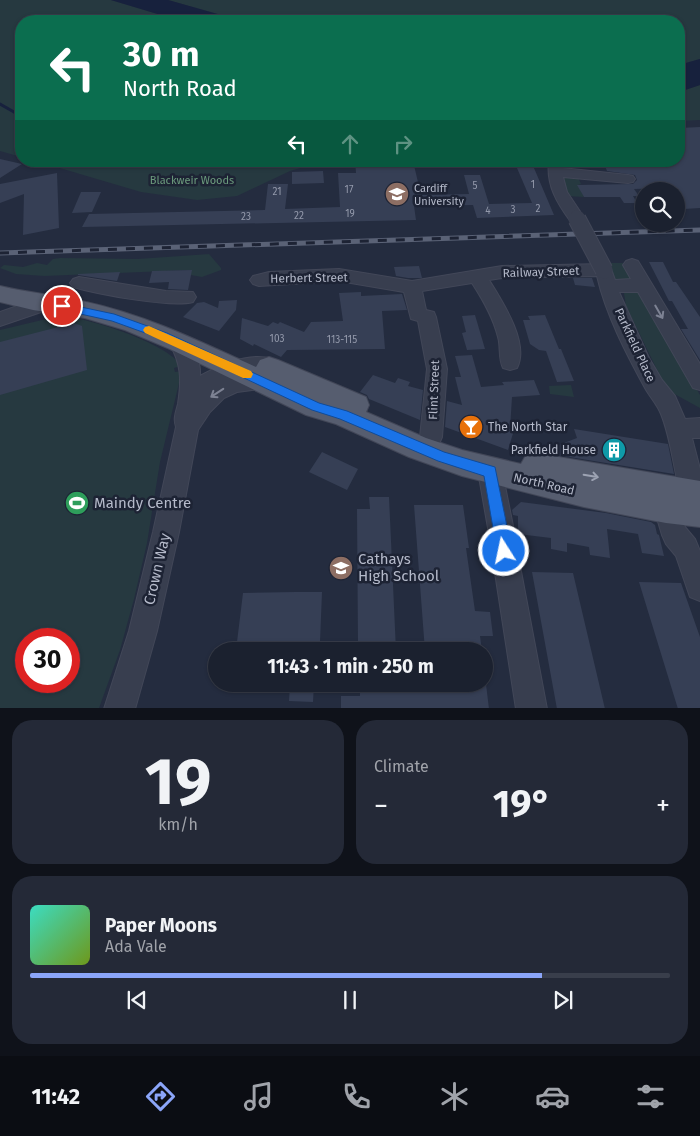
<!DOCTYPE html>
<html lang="en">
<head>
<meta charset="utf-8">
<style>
  body { margin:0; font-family:"Fira Sans",sans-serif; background:#242937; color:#f1f3f6; height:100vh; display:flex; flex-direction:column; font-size:19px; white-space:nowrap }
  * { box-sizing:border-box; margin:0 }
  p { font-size:16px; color:#a0a3aa }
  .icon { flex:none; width:28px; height:28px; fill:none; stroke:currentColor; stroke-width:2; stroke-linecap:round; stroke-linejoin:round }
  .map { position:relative; height:708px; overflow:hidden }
  .side { display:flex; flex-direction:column; gap:12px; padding:12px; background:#0f121a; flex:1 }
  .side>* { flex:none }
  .hud { position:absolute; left:15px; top:15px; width:670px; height:152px; border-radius:20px; box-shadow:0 1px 4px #0004,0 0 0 1px #393e4b; background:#0b6e4f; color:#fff; overflow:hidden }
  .fabs { position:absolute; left:635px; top:182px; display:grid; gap:10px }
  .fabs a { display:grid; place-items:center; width:50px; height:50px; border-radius:50%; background:#1b212f; box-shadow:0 1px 4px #0004,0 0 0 1px #393e4b; font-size:25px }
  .speed { position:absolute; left:15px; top:628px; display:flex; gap:10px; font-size:25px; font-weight:700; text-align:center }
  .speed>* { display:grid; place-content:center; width:65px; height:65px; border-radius:50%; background:#1b212f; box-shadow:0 1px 4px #0004,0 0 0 1px #393e4b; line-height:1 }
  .speed .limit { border:8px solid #d22; background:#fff; color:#111 }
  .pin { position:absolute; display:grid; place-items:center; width:42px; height:42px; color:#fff; margin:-21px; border:2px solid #fff; border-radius:50%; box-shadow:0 1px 5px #0007 }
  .me { position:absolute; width:55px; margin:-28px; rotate:350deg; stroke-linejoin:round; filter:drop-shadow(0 0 4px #0008) }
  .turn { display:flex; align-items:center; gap:18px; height:105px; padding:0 25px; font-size:22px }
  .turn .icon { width:65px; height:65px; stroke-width:2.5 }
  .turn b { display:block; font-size:35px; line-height:42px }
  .lanes { display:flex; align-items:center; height:48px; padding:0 25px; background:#0003; justify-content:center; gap:25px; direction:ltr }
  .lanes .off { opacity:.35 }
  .big { font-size:38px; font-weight:700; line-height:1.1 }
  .side .widget { flex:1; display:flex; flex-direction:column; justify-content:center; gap:8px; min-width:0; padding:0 18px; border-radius:20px; background:#242937 }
  .side .dial { align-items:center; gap:0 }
  .dial b { font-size:65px; line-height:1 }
  .song { display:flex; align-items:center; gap:15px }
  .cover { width:60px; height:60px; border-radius:8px; background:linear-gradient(135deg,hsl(170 70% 55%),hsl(80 70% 35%)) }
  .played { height:5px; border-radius:2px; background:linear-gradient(90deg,#8ba5f9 80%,#393e4b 80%) }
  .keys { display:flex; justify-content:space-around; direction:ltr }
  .heat { display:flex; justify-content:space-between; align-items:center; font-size:28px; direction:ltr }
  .side .tiles { flex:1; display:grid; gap:12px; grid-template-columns:1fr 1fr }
  .widget:last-child { grid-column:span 2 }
  .trip { position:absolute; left:208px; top:642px; width:285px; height:50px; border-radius:25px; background:#1b212f; box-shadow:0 1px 4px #0004,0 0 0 1px #393e4b; font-weight:700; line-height:50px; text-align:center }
  .tabs { display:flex; height:80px; justify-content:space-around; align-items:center; background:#0b0d13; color:#a0a3aa }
  .tabs .icon { width:35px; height:35px }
  .tabs .on { color:#8ba5f9 }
  .tabs b { font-size:22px; color:#f1f3f6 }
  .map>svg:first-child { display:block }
  .green { fill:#263940; fill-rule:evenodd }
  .water { fill:#17213d }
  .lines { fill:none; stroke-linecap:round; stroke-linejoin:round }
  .stream { stroke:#17213d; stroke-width:3 }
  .building { fill:#363f55 }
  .minor-casing { stroke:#424758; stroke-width:2 }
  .major-casing { stroke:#424758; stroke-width:2 }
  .minor { fill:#383e4f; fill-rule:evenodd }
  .major { fill:#565d6f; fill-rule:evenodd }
  .rail-casing { stroke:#5a6276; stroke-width:5 }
  .rail { stroke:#1d2334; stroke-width:3; stroke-dasharray:9; stroke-linecap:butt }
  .minor-bridge-casing { stroke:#424758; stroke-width:19; stroke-linecap:butt }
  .minor-bridge { stroke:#383e4f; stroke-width:17 }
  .oneway { stroke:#7d8293 }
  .oneway2 { stroke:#9da3b3 }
  .route { fill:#1a73e8; stroke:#114b97 }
  .slow { fill:#f59e0b }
  .labels { text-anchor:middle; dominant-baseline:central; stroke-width:5; stroke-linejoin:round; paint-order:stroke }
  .number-label { font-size:10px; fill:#9399ab }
  .far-park-label { font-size:11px; fill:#6c9b7d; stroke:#1d2334 }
  .far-poi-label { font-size:11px; fill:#b5baca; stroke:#1d2334; text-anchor:start }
  .street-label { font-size:12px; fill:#b5baca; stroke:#1d2334 }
  .poi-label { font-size:12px; fill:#b5baca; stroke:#1d2334; text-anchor:start }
  .near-poi-label { font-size:15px; fill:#b5baca; stroke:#1d2334; text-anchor:start }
  .near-street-label { font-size:15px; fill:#b5baca; stroke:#1d2334 }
</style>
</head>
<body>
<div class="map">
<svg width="700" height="709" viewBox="0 0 700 709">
  <rect width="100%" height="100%" fill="#242c3f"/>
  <path class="green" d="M0,0H111L181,21H21V157L0,151Z
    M168,0H700V59L679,65V21H242Z
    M700,85V120L679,121V92Z
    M36,161H325L290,171L237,196L197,200L141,192Z
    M577,175L581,184L578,185L584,197L567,196L560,178L565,176Z
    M209,254L221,268V270L202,277L191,275V270L44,276L16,274L0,268L4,265L23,267L37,263L47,265L53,259L60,258L138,259Z
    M606,263H626L634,279H614Z
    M633,289L642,294L700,395V408L669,391L663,382L626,306L624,293L626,290Z
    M59,316C84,316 170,344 181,366L174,368L175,372L182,371L181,375L160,462L147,543L134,599L120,650L99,708L0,709V330ZM26,639H69V681H26Z
    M571,385L574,397L550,394L549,386Z"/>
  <path class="water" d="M111,0H168L242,21H181Z
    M700,59V85L679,92V65Z"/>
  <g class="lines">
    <path class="stream" d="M0,104L21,116"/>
  </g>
  <path class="building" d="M700,127V208L684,209L680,204H676V191H671L669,188L634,189L639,196H633L637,203H624L620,197H584L577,185L633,184L637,180L635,175L607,171L603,161H679V128Z
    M0,159L22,164L0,178Z
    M355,161H413L421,195L469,194L464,175H480L489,204L532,203L514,161H531L554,215L477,218L473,205L414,206L416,220L82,227L89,214L265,210L268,184H288L285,209L340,207L338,173H356Z
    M323,171L324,183L292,184V172Z
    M57,173L59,228L23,235L24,194L0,203V184Z
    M81,192H101L92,212L72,213Z
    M649,262H663L673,282H676L700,317V360L681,329H688L672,301H669Z
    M419,266L422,278H408L396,276L394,267Z
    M192,270L188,290L168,289L169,282L149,283L152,271Z
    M120,272L117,281L78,275V274Z
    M573,278H592L595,287L575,285Z
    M361,292V296L402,294L407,310L382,311L385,349L287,350L281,357L254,344L253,346L240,339L242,318L268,326L273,322L278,324L280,322L304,332L311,322L343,321L339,293Z
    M237,300L236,310L219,331L183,317L197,303L204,302L218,308L219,301Z
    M475,315L485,349L467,350L462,333L466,332L462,316Z
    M545,315L559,349H561L574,381L557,382L546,351L539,350L530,344L523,320H530L528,316Z
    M74,323L82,326L87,370L0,395V342Z
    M472,355L481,387L504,385L502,382L534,380L540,395L512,397L510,429L514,430L508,450L445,427L447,401L462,405L455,377H461L455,356Z
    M373,375L395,383L398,378L410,382L408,386L423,390L420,420L369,399L367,395L360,392Z
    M574,429L668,444L674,474L557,455L556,446L577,438Z
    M322,452L358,469L347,490L309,472Z
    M369,497H389L396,651H373L374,645H358L357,509H370Z
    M521,502L606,513L651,522L655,525L657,534L659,535L664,556L642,553L638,534L607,529L610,558L590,555L589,547L567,543V552L551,549V538L518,534V516L513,515L512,510Z
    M414,505H463L469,548H466L475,611L490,612L493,636H480L482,651H425Z
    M532,572L573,573L605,709H557Z
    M639,582L681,583L700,637V709H678Z
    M296,592H322L320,642H317V651H293L294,641L237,642L243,593Z
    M290,684H314L313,702L289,701Z
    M360,684H486L489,709H341V696H360Z"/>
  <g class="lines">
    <g class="minor-casing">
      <path id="minor" d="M549,161H563L562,168L628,175L633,176L635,179L633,182L628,183L563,177L567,192L585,219L583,222H571C557,203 546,185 549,161Z
        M632,259L638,261L700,364V390L693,388L638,292H619L649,358L662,380L675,396L685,419L700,418V438H692L700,469V515L696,517L687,513C674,484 674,446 661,414C657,404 650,397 645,388C626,353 606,315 597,276L502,278L489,280C502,301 530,343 517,368L510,370L503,368C498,358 501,347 498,337C493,317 483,300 472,283L422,291L426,310L434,312L436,317L447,369L442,437L439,444L431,447L423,444L420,437L427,369L418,321L411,319L404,292L339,281L259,286L253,284L250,280L253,276L269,272L339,269L412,281L502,266L604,264L610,266L615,280L631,279L623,265L626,261Z
        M79,277L166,291L193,292L196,297L193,302C171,308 97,294 73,287L70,283L73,279Z
        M43,297L50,299L52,304L50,309L0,326V312Z
        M179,335L186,337C194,349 201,361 200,376C220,365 250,352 272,359L275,365L272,371L249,375L261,374L268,376L271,382L268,388L237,392L224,398L210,412L198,430L179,532L157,631L135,709H104L129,631L153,532L176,427C173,418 176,412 178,404C182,378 181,364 169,342L172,337Z
        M490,460L498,463L502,471L518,551L516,556L520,566L547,709H516L494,566L496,560L492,551L478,471L482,463Z
        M666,496L675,500L685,527L695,539L700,551V601L690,597L676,556L666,544L662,535L654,508L657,500Z"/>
    </g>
    <g class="major-casing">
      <path id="major" d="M0,286C29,293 58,295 86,302C146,315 201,342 256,367L260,360L269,357L278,360L366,397L369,405L366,412L426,438L462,450L521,464L525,457L535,453L700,481V527L666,523L584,507L462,476L409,457L336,424L306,415L170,349L125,330L85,318L33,310L0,302Z"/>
    </g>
    <use href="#minor" class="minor"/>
    <use href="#major" class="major"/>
    <g class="rail-casing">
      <path id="rail" d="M0,253L700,230"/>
    </g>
    <use href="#rail" class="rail"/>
    <g class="minor-bridge-casing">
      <path id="minor-bridge" d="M577,219L604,270"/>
    </g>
    <use href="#minor-bridge" class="minor-bridge"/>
  </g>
  <defs><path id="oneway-shaft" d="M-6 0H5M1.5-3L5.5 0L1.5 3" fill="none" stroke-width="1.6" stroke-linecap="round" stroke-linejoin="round" transform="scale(1.25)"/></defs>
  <g class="oneway">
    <use href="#oneway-shaft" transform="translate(659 312) rotate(60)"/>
    <use href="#oneway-shaft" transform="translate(217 393) rotate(147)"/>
  </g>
  <use class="oneway2" href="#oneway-shaft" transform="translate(591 476) rotate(10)"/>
  <path class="route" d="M62,303L114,314L167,333L319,403L347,411L444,452L495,467L512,551L510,556L504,559L499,556L497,551L484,476L438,461L340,419L312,410L159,338L112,321L58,309L56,306L58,304Z"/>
  <path class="slow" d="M149,326L251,371L253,374L251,378H243L145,333L143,330L145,327Z"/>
  <defs>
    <g id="university-disc" transform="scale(1.25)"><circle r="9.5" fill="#8d6e63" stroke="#1d2334"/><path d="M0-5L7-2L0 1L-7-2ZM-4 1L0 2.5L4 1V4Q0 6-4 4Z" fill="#fff"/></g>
    <g id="bar-disc" transform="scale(1.25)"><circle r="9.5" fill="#e8710a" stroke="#1d2334"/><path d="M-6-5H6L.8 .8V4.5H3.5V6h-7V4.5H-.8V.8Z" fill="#fff"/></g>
    <g id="building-disc" transform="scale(1.25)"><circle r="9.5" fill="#0f9aa8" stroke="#1d2334"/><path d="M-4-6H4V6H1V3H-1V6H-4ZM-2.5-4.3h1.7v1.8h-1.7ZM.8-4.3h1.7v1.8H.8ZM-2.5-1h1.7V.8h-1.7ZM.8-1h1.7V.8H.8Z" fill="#fff"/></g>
    <g id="stadium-disc" transform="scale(1.25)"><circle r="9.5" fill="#2e9e5b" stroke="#1d2334"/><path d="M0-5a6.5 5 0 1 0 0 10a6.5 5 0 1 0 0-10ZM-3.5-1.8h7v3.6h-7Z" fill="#fff"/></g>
    <g id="school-disc" transform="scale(1.25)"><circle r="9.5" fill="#8d6e63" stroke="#1d2334"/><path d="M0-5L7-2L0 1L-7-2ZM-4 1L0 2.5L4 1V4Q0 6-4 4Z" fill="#fff"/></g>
  </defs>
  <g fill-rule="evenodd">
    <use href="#university-disc" x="397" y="194"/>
    <use href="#bar-disc" x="471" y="427"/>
    <use href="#building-disc" x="614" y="450"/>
    <use href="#stadium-disc" x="77" y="503"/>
    <use href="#school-disc" x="341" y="568"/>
  </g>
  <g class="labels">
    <g class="number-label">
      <text x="533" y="185">1</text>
      <text x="475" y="186">5</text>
      <text x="349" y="190">17</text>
      <text x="277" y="192">21</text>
      <text x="538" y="209">2</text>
      <text x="513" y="210">3</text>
      <text x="488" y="211">4</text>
      <text x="350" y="214">19</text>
      <text x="299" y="216">22</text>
      <text x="246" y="217">23</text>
      <text x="277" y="339">103</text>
      <text x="342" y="340">113-115</text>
    </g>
    <g class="far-park-label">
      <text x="192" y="180">Blackweir Woods</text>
    </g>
    <g class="far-poi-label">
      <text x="414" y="188">Cardiff<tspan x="414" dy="13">University</tspan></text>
    </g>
    <g class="street-label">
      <text transform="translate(541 272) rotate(-2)">Railway Street</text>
      <text transform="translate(309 278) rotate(-1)">Herbert Street</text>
      <text transform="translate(635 345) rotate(65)">Parkfield Place</text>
      <text transform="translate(434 390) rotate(-88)">Flint Street</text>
      <text transform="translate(544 484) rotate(13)">North Road</text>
    </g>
    <g class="poi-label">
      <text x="488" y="427">The North Star</text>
      <text x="596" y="450" text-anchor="end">Parkfield House</text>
    </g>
    <g class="near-poi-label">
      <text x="94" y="503">Maindy Centre</text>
      <text x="358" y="559">Cathays<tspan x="358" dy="17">High School</tspan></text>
    </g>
    <g class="near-street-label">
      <text transform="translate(157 569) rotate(-77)">Crown Way</text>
    </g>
  </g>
</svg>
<div class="fabs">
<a><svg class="icon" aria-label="search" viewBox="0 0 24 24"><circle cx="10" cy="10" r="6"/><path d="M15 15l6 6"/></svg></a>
</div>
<div class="speed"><div class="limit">30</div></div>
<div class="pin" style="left:62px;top:306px;background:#d93025"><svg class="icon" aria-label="arrive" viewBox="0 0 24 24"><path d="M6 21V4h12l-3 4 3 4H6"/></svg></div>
<svg class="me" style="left:504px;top:551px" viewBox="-20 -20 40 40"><circle r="17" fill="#1a73e8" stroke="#fff" stroke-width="3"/><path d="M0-11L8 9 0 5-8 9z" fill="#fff"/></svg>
<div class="trip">11:43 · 1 min · 250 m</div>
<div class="hud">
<div class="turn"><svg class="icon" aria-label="left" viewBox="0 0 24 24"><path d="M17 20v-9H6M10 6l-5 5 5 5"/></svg><div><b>30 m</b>North Road</div></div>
<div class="lanes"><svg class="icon" aria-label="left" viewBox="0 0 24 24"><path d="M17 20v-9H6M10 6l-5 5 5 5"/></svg><svg class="icon off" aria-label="ahead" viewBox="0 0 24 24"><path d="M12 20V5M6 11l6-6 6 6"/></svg><svg class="icon off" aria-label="right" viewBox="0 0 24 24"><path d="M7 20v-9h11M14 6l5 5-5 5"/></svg></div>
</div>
</div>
<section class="side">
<div class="tiles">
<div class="widget dial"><b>19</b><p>km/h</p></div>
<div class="widget"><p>Climate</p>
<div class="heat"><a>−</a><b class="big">19°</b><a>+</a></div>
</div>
<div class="widget">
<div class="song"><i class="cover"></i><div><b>Paper Moons</b><p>Ada Vale</p></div></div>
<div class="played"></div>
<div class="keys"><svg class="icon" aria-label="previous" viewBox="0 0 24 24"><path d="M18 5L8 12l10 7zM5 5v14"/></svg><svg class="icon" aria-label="pause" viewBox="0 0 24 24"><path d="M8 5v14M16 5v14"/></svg><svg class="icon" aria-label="next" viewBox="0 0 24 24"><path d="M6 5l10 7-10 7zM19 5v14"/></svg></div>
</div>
</div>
</section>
<nav class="tabs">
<b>11:42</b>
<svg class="icon on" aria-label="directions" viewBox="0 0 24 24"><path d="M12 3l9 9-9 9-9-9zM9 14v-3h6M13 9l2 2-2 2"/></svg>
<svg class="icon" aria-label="music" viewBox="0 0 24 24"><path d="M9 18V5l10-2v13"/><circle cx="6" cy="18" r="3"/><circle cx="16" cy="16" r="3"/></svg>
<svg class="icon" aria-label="phone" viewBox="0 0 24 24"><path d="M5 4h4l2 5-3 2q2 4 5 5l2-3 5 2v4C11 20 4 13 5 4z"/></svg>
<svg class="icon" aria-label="climate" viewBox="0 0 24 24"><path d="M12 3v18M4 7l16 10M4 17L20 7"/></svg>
<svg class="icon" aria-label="car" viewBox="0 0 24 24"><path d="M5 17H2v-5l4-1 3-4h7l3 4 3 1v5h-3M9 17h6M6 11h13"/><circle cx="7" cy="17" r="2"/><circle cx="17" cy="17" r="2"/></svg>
<svg class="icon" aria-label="filters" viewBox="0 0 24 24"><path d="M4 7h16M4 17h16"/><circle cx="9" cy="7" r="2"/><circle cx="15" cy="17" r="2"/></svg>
</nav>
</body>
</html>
